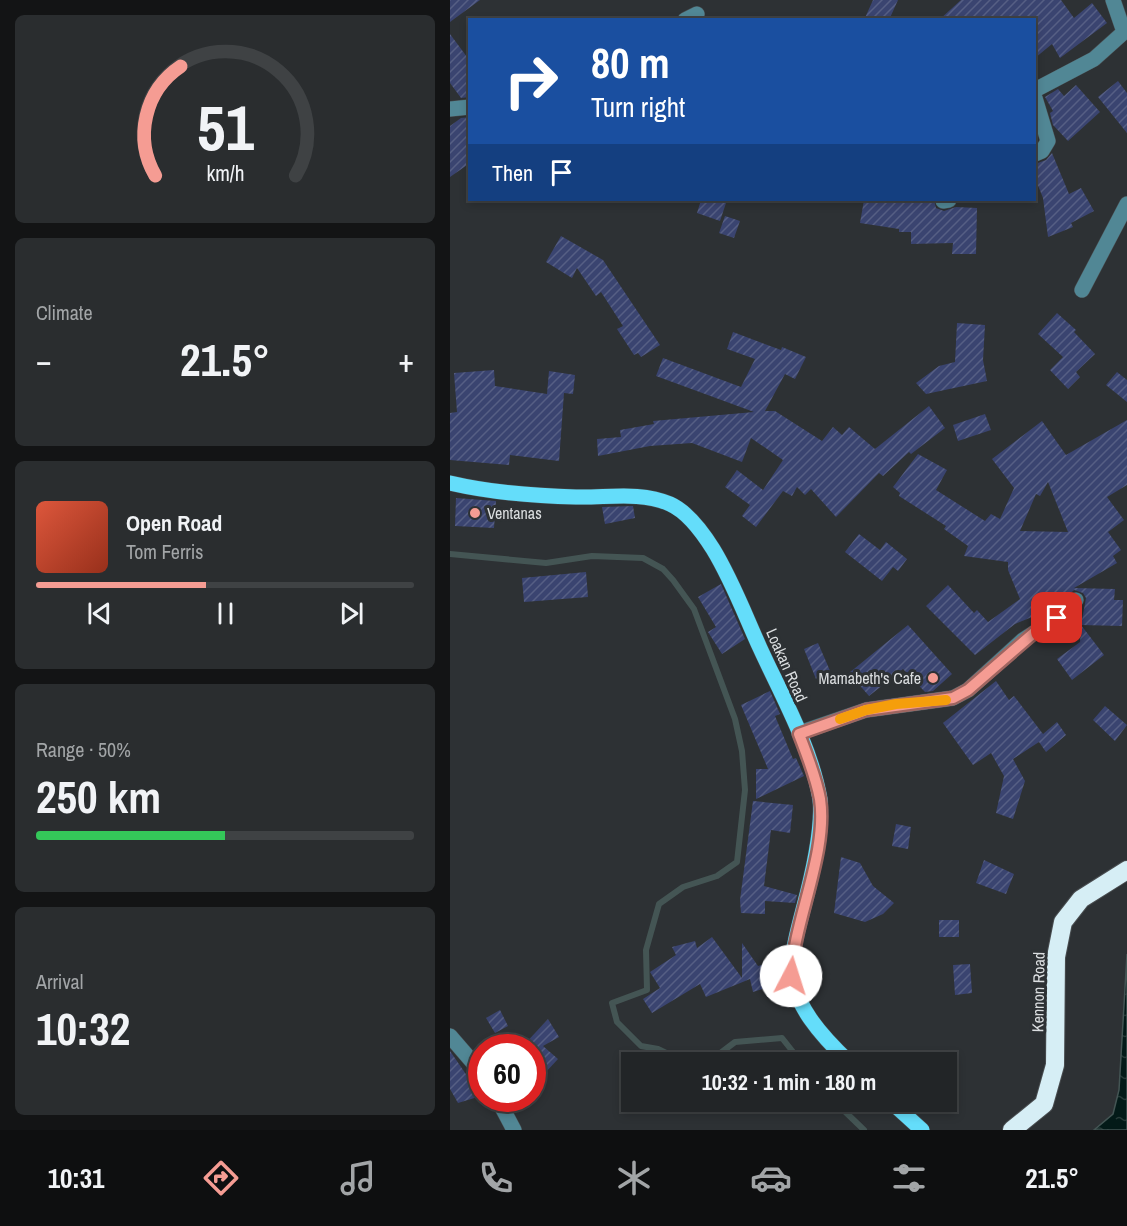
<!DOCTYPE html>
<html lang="en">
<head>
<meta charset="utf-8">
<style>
  body { margin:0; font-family:"Archivo Narrow",sans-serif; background:#2a2d2f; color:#f1f3f6; height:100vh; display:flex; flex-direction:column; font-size:22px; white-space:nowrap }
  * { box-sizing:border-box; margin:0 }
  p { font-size:20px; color:#a2a5a7 }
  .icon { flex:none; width:33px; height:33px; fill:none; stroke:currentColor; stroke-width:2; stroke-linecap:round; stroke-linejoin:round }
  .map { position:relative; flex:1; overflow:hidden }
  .details { display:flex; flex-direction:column; gap:15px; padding:15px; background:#131415; width:450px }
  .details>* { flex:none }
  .hud { position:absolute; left:18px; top:18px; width:568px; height:183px; border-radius:0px; box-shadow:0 3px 9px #0003,0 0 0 2px #3f4244; background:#1a4fa0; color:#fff; overflow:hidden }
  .speed { position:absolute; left:18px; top:1034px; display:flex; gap:12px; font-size:30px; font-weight:700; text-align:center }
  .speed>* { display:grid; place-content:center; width:78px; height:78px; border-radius:50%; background:#222527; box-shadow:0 3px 9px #0003,0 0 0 2px #3f4244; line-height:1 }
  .speed .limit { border:9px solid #d22; background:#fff; color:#111 }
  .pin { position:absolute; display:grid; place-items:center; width:51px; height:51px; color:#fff; margin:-26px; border-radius:12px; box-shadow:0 3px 9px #0006 }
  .me { position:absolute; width:66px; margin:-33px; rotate:5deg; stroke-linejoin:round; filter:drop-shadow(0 0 4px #0008) }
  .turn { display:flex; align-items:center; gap:21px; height:126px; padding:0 24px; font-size:27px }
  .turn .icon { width:78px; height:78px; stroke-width:2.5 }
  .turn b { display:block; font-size:42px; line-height:51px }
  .then { display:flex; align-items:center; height:57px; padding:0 24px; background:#0003; gap:12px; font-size:22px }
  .big { font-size:45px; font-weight:700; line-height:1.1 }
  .details .widget { flex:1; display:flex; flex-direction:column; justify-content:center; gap:9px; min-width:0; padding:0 21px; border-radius:9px; background:#2a2d2f }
  .details .dial { align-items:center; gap:0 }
  .dial svg { height:156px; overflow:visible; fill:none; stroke:#3f4244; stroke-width:7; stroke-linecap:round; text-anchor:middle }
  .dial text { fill:#f1f3f6; stroke:none }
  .song { display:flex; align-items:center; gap:18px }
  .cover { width:72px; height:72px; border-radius:9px; background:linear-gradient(135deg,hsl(10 70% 55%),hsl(10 70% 35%)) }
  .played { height:6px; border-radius:3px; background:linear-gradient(90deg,#f59c93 45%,#3f4244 45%) }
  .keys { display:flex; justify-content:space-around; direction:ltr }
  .heat { display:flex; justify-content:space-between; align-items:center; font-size:33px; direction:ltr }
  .charge { height:9px; border-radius:4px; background:linear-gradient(90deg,#34c759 50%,#3f4244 0) }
  .trip { position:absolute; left:171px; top:1052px; width:336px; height:60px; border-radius:0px; background:#222527; box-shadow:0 3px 9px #0003,0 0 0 2px #3f4244; font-weight:700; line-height:60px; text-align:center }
  .dock { display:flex; height:96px; justify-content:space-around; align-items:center; background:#0e0f10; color:#a2a5a7 }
  .dock .icon { width:42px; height:42px }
  .dock .on { color:#f59c93 }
  .dock b { font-size:27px; color:#f1f3f6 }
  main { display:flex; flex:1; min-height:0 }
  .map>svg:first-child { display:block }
  .water { fill:url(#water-ripples); stroke:#445554; stroke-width:1.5 }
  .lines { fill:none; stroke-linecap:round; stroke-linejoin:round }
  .stream { stroke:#445554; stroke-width:6 }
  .building { fill:url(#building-hatch); fill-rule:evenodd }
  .minor-casing { stroke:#494d50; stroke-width:16 }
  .major-casing { stroke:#494d50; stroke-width:16 }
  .highway-casing { stroke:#494d50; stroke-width:20 }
  .minor { stroke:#518795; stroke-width:15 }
  .major { stroke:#64ddfa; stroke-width:15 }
  .highway { stroke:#d6eef5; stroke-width:18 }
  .route-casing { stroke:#9f6560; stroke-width:15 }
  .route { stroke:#f59c93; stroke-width:10 }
  .slow { stroke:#f59e0b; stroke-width:10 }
  .poi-dot { fill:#f59c93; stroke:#2d3134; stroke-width:2 }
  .labels { text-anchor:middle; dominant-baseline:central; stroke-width:6; stroke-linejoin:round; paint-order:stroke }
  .poi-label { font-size:16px; fill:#dbdee0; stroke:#2d3134; text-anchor:start }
  .street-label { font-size:16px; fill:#dbdee0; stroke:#2d3134 }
</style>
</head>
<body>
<main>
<section class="details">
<div class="widget dial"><svg viewBox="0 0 100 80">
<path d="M14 69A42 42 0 1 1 86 69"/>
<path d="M14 69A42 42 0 0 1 27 13" stroke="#f59c93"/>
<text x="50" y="56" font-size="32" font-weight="700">51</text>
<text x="50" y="72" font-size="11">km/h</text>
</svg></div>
<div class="widget"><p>Climate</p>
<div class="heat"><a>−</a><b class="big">21.5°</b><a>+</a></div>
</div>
<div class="widget">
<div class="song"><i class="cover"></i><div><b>Open Road</b><p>Tom Ferris</p></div></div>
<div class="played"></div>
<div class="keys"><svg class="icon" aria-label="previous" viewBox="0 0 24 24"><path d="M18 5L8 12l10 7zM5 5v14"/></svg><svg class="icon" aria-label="pause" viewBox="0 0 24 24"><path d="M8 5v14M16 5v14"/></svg><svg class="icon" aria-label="next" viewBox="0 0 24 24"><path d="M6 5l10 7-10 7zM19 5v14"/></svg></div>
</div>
<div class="widget"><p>Range · 50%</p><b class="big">250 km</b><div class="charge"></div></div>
<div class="widget"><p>Arrival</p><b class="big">10:32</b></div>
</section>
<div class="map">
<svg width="677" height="1130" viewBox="0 0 677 1130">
  <defs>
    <pattern id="water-ripples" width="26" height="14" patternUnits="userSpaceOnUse" patternTransform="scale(1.5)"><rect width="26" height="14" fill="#031a18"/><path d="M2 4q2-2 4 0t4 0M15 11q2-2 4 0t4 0" fill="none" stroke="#273b39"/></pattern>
    <pattern id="building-hatch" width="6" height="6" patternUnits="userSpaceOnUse" patternTransform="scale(1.5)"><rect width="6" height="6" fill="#3a4470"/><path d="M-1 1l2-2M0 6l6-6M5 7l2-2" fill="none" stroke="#565f84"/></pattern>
  </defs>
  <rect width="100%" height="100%" fill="#2d3134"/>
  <path class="water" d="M677,954V1130H644L663,1114L669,1090Z"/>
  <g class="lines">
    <path class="stream" d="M0,554L96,563L142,556L193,558L213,569L223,580L244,609L285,719L292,751L295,790L287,862L267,876L233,887L209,904L196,950L197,990L162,1003L167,1022L191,1046L208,1049L233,1061H260L285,1042L332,1038L351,1062
      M384,1101L414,1130"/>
  </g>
  <path class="building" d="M0,0H30L0,22Z
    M423,0H448L439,20H414Z
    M511,0H611L624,18L642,3L657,23L610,58L602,44L585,58V20H489Z
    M0,34L20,61V97L11,98L0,83Z
    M668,81L677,93V133L648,97Z
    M626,85L650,112L618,141L603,125L600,113L603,111L595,97L608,89L614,96Z
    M20,117V163L0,177V126L11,118Z
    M602,153L619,194L631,188L644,211L621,223L623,227L598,237L593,198L585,178V164L596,160Z
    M251,200H277L270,221L247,213Z
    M414,200L448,203V201L484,200L486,208L494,211L506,207L527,208L526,254H502L503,243L461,244V232H449V229L410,223Z
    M275,216L290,221L284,238L269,233Z
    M111,236L153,260L210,345L191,357L188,353L184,355L167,329L173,326L151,292L146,296L127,268L122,278L96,262Z
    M607,313L626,330L624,332L645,354L626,372L630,377L618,389L600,370L613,357L588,334Z
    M507,323L535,325L533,360L537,381L476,394L466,383L489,366L505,362Z
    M283,332L331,350L332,347L356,357L345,379L335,374L315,411H325L372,441L383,427L392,435L399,427L425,449L479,406L495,428L461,454L459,452L433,476L429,473L386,517L361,489L355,495L347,487L342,496L333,491L306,527L292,516L300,505L275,487L287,470L313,490L333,460L301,438L292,462L242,443L200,446L148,456L147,439L171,437L170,430L204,424L203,421L304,412L206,376L213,358L291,387L305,359L277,349Z
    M44,370L45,386L97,394L99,371L125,375L123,394L114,393L109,461L60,455L59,465L0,460V413L7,412L4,373Z
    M667,372L677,380V402L656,385Z
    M535,414L541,430L508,441L503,425Z
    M677,420V485L657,497L674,520L658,532L671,550L663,556L667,563L624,588L665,589L664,600H673L672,626L631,625L636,598L633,593L624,590L602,609L565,624L525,655L476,606L498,585L524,613L527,610L538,622L570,599L558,570V562L514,556L518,546L494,529L496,526L449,496L450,493L443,487L468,454L497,470L486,490L535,521L541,514L550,519L564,488L542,459L592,421L616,455ZM598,482L618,532L570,531L586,494L590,496Z
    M6,498L46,501L44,528L5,526Z
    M183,506L185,518L155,524L152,507Z
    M409,534L430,550L436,542L457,559L448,571L443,567L432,581L395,552Z
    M136,572L138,597L74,602L72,578Z
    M271,584L295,639L272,654L258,632L266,627L248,597Z
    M458,625L502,674L483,691L475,692L453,669L419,696L399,673Z
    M631,625L654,655L622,680L607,659L630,642Z
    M368,643L381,673L366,679L354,649Z
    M546,681L559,700L564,696L593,734L607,722L616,735L596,752L589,742L563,759L575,781L563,819L546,813L554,776L541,753L523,765L493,723Z
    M320,691L330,714L325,716L343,759L346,758L354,776L306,799V769H318L291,705Z
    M655,706L677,725L665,741L643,720Z
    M303,801L343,805L340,833L321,830L314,886L347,895L345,903L315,901V914L291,913L290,900Z
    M446,824L461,827L458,849L442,846Z
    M391,857L410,863L423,886L444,903L433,914L415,922L384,913Z
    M534,860L564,874L556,894L526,883Z
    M489,920H509V937H489Z
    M262,937L292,978V943L308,966L322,962L328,984L303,992L300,979L256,997L250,984L202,1013L193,999L210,988L200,972L226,955L222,947L245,941L247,948Z
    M520,964L522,993L505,995L503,965Z
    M50,1010L58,1026L45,1033L36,1018Z
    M98,1019L109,1037L93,1046L108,1059L82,1087V1047H72Z
    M0,1051L31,1096L8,1103L0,1089Z"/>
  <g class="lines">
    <g class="minor-casing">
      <path id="minor" d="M235,20L247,14
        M585,90L644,59L674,32L663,0
        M585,98L598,141L592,151L585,154
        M0,109L20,107
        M493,201L499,200
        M632,290L677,204
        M349,733L416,710L503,698L518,690L573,640L607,618L626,600
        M0,1036L32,1073
        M47,1098L64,1130"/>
    </g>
    <g class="major-casing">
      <path id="major" d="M0,483C43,493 82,496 126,497C157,498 190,491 220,504C238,512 253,533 263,549C282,580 295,615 310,648C332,696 361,747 370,799C372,817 369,836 366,853C348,956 310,978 399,1062
        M440,1101L472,1130"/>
    </g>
    <g class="highway-casing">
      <path id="highway" d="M562,1130L594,1104L605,1065L606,957L613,922L631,899L677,870"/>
    </g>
    <use href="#minor" class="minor"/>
    <use href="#major" class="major"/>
    <use href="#highway" class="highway"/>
  </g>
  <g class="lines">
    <g class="route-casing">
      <path id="route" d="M341,976C344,920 378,853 370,799C366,777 357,755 349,734L416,710L503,698L518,690L585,632L607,618"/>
    </g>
    <use href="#route" class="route"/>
    <path class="slow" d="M390,719L416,710L446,704L496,700"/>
  </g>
  <g class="poi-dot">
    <circle cx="25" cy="513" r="6"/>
    <circle cx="483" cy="678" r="6"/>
  </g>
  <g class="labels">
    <g class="poi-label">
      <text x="37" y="513">Ventanas</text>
      <text x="471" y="678" text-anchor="end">Mamabeth's Cafe</text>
    </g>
    <g class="street-label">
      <text transform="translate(337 665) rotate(66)">Loakan Road</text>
      <text transform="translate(588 992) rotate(-89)">Kennon Road</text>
    </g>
  </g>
</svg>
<div class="speed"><div class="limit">60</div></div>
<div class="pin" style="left:607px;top:618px;background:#d93025"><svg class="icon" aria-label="arrive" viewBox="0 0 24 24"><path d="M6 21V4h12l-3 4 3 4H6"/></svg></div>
<svg class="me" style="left:341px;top:976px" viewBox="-20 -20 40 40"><circle r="19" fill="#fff"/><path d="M0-13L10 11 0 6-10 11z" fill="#f59c93"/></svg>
<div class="trip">10:32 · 1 min · 180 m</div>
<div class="hud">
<div class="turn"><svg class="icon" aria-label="right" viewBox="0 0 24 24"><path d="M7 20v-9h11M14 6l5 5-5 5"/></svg><div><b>80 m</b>Turn right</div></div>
<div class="then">Then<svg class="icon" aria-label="arrive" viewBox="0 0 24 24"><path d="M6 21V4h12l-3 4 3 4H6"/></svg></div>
</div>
</div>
</main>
<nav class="dock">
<b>10:31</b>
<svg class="icon on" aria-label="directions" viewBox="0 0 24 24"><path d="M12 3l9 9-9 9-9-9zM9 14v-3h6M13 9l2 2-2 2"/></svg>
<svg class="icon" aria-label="music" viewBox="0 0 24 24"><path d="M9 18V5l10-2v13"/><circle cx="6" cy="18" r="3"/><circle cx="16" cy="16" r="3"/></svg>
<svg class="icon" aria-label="phone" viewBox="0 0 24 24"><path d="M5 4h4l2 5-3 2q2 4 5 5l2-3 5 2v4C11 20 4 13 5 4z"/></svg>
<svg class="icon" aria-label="climate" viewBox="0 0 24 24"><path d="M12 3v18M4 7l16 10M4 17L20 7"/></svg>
<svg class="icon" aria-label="car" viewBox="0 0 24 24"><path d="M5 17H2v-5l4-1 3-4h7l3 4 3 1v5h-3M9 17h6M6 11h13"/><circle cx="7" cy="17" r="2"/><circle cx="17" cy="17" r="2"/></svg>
<svg class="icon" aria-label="filters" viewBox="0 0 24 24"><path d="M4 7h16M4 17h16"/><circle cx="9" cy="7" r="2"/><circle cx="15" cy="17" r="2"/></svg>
<b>21.5°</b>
</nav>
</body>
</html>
